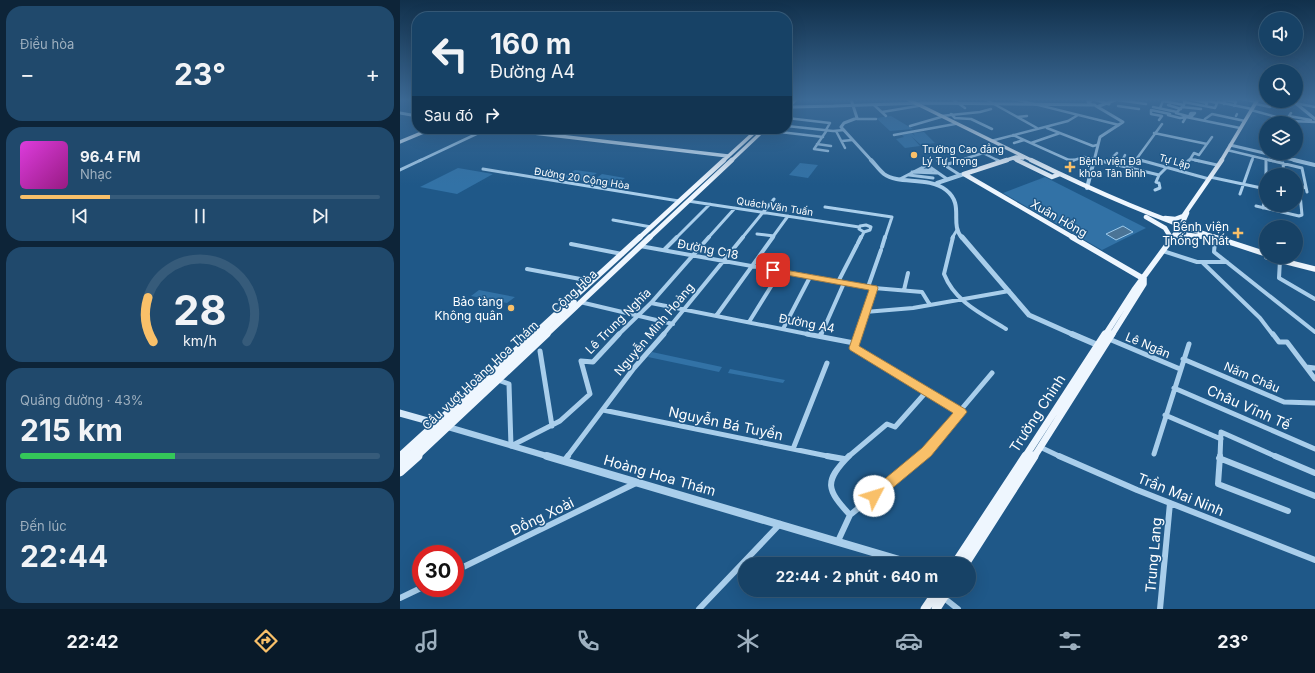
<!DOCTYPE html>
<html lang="vi">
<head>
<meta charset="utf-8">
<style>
  body { margin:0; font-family:Inter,sans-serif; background:#20496c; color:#f1f3f6; height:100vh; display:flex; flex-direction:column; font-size:15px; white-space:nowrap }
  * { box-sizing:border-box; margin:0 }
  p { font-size:13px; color:#9eb0bf }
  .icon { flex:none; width:22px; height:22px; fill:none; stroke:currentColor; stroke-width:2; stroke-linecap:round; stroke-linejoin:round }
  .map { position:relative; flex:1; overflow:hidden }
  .sheet { display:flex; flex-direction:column; gap:6px; padding:6px; background:#0d2438; width:400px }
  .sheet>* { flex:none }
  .guide { position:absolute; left:12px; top:12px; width:380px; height:122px; border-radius:16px; box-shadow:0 4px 16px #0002,0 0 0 1px #365b7a; background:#174266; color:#f1f3f6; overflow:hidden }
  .buttons { position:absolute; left:859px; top:12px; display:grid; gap:8px }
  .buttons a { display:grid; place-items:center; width:44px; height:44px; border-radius:50%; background:#174266; box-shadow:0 4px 16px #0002,0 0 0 1px #365b7a; font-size:20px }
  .speed { position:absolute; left:12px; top:545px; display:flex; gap:8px; font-size:20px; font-weight:700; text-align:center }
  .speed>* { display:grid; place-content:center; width:52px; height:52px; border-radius:50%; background:#174266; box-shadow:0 4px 16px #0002,0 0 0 1px #365b7a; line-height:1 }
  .speed .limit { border:6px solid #d22; background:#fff; color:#111 }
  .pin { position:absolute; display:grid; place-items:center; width:34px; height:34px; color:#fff; margin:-17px; border-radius:8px; box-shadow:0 2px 6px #0006 }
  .me { position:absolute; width:44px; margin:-22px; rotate:50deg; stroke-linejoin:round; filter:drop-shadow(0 0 3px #0008) }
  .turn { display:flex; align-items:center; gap:14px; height:84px; padding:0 12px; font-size:18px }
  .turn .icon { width:52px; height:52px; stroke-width:2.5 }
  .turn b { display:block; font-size:28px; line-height:34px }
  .then { display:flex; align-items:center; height:38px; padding:0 12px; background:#0003; gap:8px; font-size:15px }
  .big { font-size:30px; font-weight:700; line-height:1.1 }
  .sheet .widget { flex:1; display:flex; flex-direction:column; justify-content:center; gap:6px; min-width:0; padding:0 14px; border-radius:16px; background:#20496c }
  .sheet .dial { align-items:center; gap:0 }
  .dial svg { height:104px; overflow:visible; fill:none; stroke:#365b7a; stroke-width:7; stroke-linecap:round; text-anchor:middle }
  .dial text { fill:#f1f3f6; stroke:none }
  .song { display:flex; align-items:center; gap:12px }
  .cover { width:48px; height:48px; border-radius:6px; background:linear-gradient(135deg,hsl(300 70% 55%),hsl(310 70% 35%)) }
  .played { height:4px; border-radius:2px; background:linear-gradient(90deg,#f9c069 25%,#365b7a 25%) }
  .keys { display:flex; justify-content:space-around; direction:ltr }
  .heat { display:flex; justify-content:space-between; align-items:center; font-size:22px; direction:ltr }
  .charge { height:6px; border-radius:3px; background:linear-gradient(90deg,#34c759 43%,#365b7a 0) }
  .trip { position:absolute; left:338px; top:557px; width:238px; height:40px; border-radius:20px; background:#174266; box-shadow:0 4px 16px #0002,0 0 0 1px #365b7a; font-weight:700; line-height:40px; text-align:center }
  .tabs { display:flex; height:64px; justify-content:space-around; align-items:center; background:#091a29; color:#9eb0bf }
  .tabs .icon { width:28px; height:28px }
  .tabs .on { color:#f9c069 }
  .tabs b { font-size:18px; color:#f1f3f6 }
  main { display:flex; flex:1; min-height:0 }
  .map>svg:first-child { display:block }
  .green { fill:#3272a6 }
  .water { fill:#4b7496; stroke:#9ccaec }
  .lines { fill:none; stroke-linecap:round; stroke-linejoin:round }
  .minor-far4 { stroke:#a9ceeb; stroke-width:2.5 }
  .minor-far3 { stroke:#a9ceeb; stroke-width:3 }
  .minor-far2 { stroke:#a9ceeb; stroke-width:4 }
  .minor-far1 { stroke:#a9ceeb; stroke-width:5 }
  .minor { stroke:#a9ceeb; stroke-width:6 }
  .tertiary-far4 { stroke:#a9ceeb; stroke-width:3 }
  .tertiary-far3 { stroke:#a9ceeb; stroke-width:4 }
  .tertiary-far2 { stroke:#a9ceeb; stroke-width:5 }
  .tertiary-far1 { stroke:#a9ceeb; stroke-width:6 }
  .tertiary { stroke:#a9ceeb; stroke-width:8 }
  .secondary-far1 { stroke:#d5e8f8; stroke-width:3.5 }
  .secondary { stroke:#d5e8f8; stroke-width:7 }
  .primary-far4 { stroke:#eef6fe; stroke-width:3.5 }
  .primary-far3 { stroke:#eef6fe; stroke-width:4.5 }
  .primary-far2 { stroke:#eef6fe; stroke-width:5.5 }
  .primary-far1 { stroke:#eef6fe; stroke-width:7 }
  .primary { stroke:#eef6fe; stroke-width:9 }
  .primary-bridge-far2 { stroke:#eef6fe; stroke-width:5.5 }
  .primary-bridge-far1 { stroke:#eef6fe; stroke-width:7 }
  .primary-bridge { stroke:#eef6fe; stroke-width:9 }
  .route { fill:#f9c069; stroke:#a27d44 }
  .poi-dot { fill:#f9c069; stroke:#1f5888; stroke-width:1.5 }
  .labels { text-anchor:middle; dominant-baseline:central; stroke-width:3; stroke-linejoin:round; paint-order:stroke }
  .far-poi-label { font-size:10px; fill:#fff; stroke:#1f5888; text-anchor:start }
  .far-street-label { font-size:10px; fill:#fff; stroke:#1f5888 }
  .street-label { font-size:12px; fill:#fff; stroke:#1f5888 }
  .poi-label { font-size:12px; fill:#fff; stroke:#1f5888; text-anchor:end }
  .near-street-label { font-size:14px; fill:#fff; stroke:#1f5888 }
</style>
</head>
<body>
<main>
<section class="sheet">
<div class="widget"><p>Điều hòa</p>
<div class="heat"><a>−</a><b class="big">23°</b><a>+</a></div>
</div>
<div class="widget">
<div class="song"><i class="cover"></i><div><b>96.4 FM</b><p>Nhạc</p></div></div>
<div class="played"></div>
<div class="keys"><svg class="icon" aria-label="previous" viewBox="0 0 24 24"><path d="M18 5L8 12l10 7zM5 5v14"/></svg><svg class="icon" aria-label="pause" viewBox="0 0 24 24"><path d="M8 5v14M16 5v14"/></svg><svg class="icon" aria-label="next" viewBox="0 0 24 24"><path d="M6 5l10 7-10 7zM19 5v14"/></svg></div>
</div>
<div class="widget dial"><svg viewBox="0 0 100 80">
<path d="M14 69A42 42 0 1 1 86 69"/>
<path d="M14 69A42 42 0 0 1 10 35" stroke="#f9c069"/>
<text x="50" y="56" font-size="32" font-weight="700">28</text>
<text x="50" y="72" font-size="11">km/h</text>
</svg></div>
<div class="widget"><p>Quãng đường · 43%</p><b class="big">215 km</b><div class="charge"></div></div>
<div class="widget"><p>Đến lúc</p><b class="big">22:44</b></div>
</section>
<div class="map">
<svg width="915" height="609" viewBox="0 0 915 609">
  <rect width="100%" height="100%" fill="#1f5888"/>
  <path class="green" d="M491,116L513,129L490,131L476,118Z
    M524,132L535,143L521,145L511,136L520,146L505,148L496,139L504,137L502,135L512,133L515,136L513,133Z
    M400,163L418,165L408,178L389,175Z
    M58,168L93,174L57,194L20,187Z
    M175,170L197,173L185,181L163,177Z
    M202,174L225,178L213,186L191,182Z
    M645,177L746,228L702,250L603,193Z
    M79,290L115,297L107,303L71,296Z
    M252,352L322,367L319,372L248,357Z
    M330,369L385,380L383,383L328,373Z"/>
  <path class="water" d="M723,226L733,232L716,240L706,234Z"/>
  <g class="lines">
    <path class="minor-far4" d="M552,99L565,108
      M585,99L637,128
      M614,99L719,125
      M785,99L784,105L776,113L787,116L786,117L840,128
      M789,99L807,103L806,106
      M842,99L857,102
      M509,100L519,99
      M718,100L746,104
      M804,100L817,103
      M784,102L815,108L819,99
      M818,102L852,109
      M895,103L915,107
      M824,104L825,100L836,102L834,106
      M856,104L870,107
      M474,105L486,116
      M770,105H768L781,109
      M718,106L739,109
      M753,107L777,112
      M782,107L801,109
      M760,108L763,101L784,105
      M851,110L891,121L915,122
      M482,112L518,106
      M791,113H795L793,115L790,114Z
      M891,113L889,116L911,120
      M551,114L555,118L571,119L592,129
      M768,115L780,118L786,117
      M541,116L580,112L591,109
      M788,116L791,117L793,115
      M836,116L837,114
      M617,117L627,116
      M387,118L430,123L426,130
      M457,119H476
      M805,119L812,114L845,121
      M759,120L762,116L751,114V110L770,114
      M783,122L786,117
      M387,126L433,131L444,130
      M510,126L541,117
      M647,128L693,146L697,145
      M427,130L414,149L428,151
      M436,131L445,148
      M380,132L423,137
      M754,133L807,144
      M494,135L555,124
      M613,135L671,161L684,157L701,161
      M442,141L452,140
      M591,141L668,121L678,115
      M614,143L624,140
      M631,143L660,133
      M417,144L431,146
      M827,150L873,161
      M736,159L743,161
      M790,159L799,161
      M19,161L87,129
      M558,161L583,153L599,161
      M709,161L717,153
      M722,161L725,155
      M735,161L762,124
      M789,161L794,153L799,155L812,137
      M852,161L853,157"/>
    <path class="minor-far3" d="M597,160L601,162
      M669,160H674
      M697,160L759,175
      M740,160L809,179
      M795,160L817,165
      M866,160V175
      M869,160L902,168L907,192
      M538,161L560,175
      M708,162L710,160
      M883,163L884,175
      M720,164L722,160
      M545,165L561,160
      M731,167L736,160
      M83,169L279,201
      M0,170L21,160
      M519,170H532
      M779,171L789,160
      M512,172L537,173
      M509,175L533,178
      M810,177L866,189
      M500,179L527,165L547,179
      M896,185L906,188
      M755,190L760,188L759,183L756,182L759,175L766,168
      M840,194L852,160
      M288,201L459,227
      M856,206L899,216L902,215L900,194L896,193
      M425,207L492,217L485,238
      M863,208L866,192
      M213,220L251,227
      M466,225L471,227L470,230L464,232L459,229L460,226Z
      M357,234L374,236
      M276,238L310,204
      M308,238L335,208
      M342,238L374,199
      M372,238L388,216
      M461,238L464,232
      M552,238L557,230"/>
    <path class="minor-far2" d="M553,237L544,274C555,302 582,314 606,329
      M815,241L814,252L915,332
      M458,243L461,237
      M171,244L222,254
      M240,246L474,288L522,292L530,305
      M482,247L485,237
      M264,250L277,237
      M763,251L797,262H827
      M880,260L879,278L915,299
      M802,262L860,318L873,335
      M127,269L191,281
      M438,282L457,245
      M468,287L481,250
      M504,290L508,273
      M180,302L273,324
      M251,303L412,335
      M465,312L513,308L609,291
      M316,316L373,237
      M349,322L380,272
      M383,329L410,277
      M218,335L251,303L309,237
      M263,335L343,237
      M421,335L444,283
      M458,335L474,288"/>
    <path class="minor-far1" d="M407,334L454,343
      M459,334L454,348L561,412
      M873,334L879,342H887L915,379
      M420,336L421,334
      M709,339L780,369
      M140,351L152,426
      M783,359L884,402L915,403
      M906,367L915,368
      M98,380L109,384L111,446L160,421L190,394L181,361L193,362L219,334
      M774,388L915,449
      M203,410L432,457
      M765,415L821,439
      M640,447L661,457
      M393,449L427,363
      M754,454L789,344
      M167,457L234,368L264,334
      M448,457L487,424L495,427L527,391
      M521,457L592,373
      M820,457L821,432L877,457"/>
    <path class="minor" d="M427,456L444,459
      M449,456C423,482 427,490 450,515
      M659,456L737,490L915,560
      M820,456L818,484L888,511
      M875,456L915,473
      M819,458L915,496
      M164,461L168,456
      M438,541L450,515L523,456
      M55,571L236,483
      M0,598L21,588
      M544,598L558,609
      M299,609L380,524
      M760,609L770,503"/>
    <path class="tertiary-far4" d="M451,99L457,118L444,123L441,127L472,161
      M694,99L709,104
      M893,101L915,119
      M691,104L688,102L694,99
      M434,106L522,103L695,105
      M699,106L718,99
      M393,107L436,106
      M0,113L17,116
      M830,145L898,161
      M694,161L700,137L723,122L696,106"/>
    <path class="tertiary-far3" d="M471,160C475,164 479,170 484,174C499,185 528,176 546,190C565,205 549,223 562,238
      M894,160L915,165
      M537,183L564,174
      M687,188L694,160"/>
    <path class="tertiary-far2" d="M562,237L629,315L674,335"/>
    <path class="tertiary-far1" d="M672,334L700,346
      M48,427L150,457"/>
    <path class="tertiary" d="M147,456L513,564"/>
    <path class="secondary-far1" d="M99,129L328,156
      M0,142L31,129"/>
    <path class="secondary" d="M0,413L39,424"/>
    <path class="primary-far4" d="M507,99L633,161
      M387,108L396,99
      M613,158L619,161
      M323,161L358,129
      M331,161L365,129
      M604,161L616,157L623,158
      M821,161L858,99"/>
    <path class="primary-far3" d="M617,160L652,177L660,174
      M631,160C692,190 753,217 817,238
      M564,174L674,238
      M564,174L607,160
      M784,215L822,160
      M746,217L765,228L771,238
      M765,218L775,219L783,216
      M239,238L324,160
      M249,238L332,160
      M772,238L782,234L803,237
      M772,238L782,224L787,213"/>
    <path class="primary-far2" d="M672,237L744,279
      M771,237V239
      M814,237L866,254
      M772,238L774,237
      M867,257L915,269
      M133,335L240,237
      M146,335L250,237
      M705,335L734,290L773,237
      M712,335L744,284V279"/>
    <path class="primary-far1" d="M0,456L134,334
      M16,457L147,334
      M625,457L705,334
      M634,457L712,334"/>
    <path class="primary" d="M0,472L18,456
      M555,564L626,456
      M565,564L634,456
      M525,609L538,590
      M536,609L548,590"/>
    <path class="primary-bridge-far2" d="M139,335L174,302"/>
    <path class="primary-bridge-far1" d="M8,457L140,334"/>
    <path class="primary-bridge" d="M0,464L9,456"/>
  </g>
  <linearGradient id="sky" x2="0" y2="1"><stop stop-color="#11304b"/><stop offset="0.54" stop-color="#3c6a96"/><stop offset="1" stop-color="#3c6a96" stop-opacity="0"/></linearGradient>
  <rect width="915" height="185" fill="url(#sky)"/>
  <path class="route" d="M373,268L477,286L478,288L459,346L565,409L567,412L531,456L478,500L474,502L469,500L467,496L469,492L522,448L553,413L450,350L449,348L469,290L370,272L369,270Z"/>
  <g class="poi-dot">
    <circle cx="514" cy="155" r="4"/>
    <path d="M668 161h4v4h4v4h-4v4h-4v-4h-4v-4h4z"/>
    <path d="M836 227h4v4h4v4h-4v4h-4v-4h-4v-4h4z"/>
    <circle cx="111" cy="308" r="4"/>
  </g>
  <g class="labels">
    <g class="far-poi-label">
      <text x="522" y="149">Trường Cao đẳng<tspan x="522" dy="12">Lý Tự Trọng</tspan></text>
      <text x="679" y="161">Bệnh viện Đa<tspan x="679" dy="12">khoa Tân Bình</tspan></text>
    </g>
    <g class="far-street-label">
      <text transform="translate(775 161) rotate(15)">Tự Lập</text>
      <text transform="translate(182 178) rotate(9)">Đường 20 Cộng Hòa</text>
      <text transform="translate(375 206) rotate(9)">Quách Văn Tuấn</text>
    </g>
    <g class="street-label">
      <text transform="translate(659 218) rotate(30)">Xuân Hồng</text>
      <text transform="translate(308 249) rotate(11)">Đường C18</text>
      <text transform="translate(174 291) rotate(-43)">Cộng Hòa</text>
      <text transform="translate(218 321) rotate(-45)">Lê Trung Nghĩa</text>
      <text transform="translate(407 323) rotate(11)">Đường A4</text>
      <text transform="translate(254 329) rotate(-50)">Nguyễn Minh Hoàng</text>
      <text transform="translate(748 345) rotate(23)">Lê Ngân</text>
      <text transform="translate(80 375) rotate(-43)">Cầu vượt Hoàng Hoa Thám</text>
      <text transform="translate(852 377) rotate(23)">Năm Châu</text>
    </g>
    <g class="poi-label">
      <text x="829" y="226">Bệnh viện<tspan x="829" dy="14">Thống Nhất</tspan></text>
      <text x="103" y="301">Bảo tàng<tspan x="103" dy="14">Không quân</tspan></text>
    </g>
    <g class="near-street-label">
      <text transform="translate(849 407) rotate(24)">Châu Vĩnh Tế</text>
      <text transform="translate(637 413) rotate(-57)">Trường Chinh</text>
      <text transform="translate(326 423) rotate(12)">Nguyễn Bá Tuyển</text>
      <text transform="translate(260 475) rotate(16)">Hoàng Hoa Thám</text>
      <text transform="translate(781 494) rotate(22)">Trần Mai Ninh</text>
      <text transform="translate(142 516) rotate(-26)">Đồng Xoài</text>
      <text transform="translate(753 555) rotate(-85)">Trung Lang</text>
    </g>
  </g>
</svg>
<div class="buttons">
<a><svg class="icon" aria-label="sound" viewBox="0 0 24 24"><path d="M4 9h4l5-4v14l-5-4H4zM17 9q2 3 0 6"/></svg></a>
<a><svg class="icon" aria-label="search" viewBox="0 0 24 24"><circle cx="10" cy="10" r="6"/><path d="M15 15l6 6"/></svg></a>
<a><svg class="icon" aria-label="layers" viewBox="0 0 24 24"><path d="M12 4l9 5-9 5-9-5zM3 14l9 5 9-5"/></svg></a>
<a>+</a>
<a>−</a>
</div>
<div class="speed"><div class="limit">30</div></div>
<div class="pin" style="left:373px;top:270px;background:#d93025"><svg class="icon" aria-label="arrive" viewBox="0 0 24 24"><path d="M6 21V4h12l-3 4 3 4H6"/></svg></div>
<svg class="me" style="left:474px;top:496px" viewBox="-20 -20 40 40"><circle r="19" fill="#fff"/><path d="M0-13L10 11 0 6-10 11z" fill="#f9c069"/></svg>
<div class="trip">22:44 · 2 phút · 640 m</div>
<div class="guide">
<div class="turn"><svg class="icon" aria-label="left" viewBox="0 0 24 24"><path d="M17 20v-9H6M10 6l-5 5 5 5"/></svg><div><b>160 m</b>Đường A4</div></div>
<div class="then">Sau đó<svg class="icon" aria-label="right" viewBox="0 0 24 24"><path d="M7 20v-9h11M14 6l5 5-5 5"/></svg></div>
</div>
</div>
</main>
<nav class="tabs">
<b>22:42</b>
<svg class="icon on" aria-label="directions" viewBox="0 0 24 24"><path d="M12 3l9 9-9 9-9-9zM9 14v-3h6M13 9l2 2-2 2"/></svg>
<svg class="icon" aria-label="music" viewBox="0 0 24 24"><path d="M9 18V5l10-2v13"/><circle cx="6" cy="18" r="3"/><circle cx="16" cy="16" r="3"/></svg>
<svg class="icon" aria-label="phone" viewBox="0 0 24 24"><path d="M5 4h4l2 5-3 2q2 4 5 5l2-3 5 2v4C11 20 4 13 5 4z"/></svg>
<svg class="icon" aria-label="climate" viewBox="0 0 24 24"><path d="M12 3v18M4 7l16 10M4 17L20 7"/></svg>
<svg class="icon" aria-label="car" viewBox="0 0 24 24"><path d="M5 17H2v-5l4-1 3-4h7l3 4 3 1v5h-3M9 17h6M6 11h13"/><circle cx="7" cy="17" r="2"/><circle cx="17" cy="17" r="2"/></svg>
<svg class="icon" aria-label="filters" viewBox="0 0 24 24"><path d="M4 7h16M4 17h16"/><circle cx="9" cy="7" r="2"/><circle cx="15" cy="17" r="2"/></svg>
<b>23°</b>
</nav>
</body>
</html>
